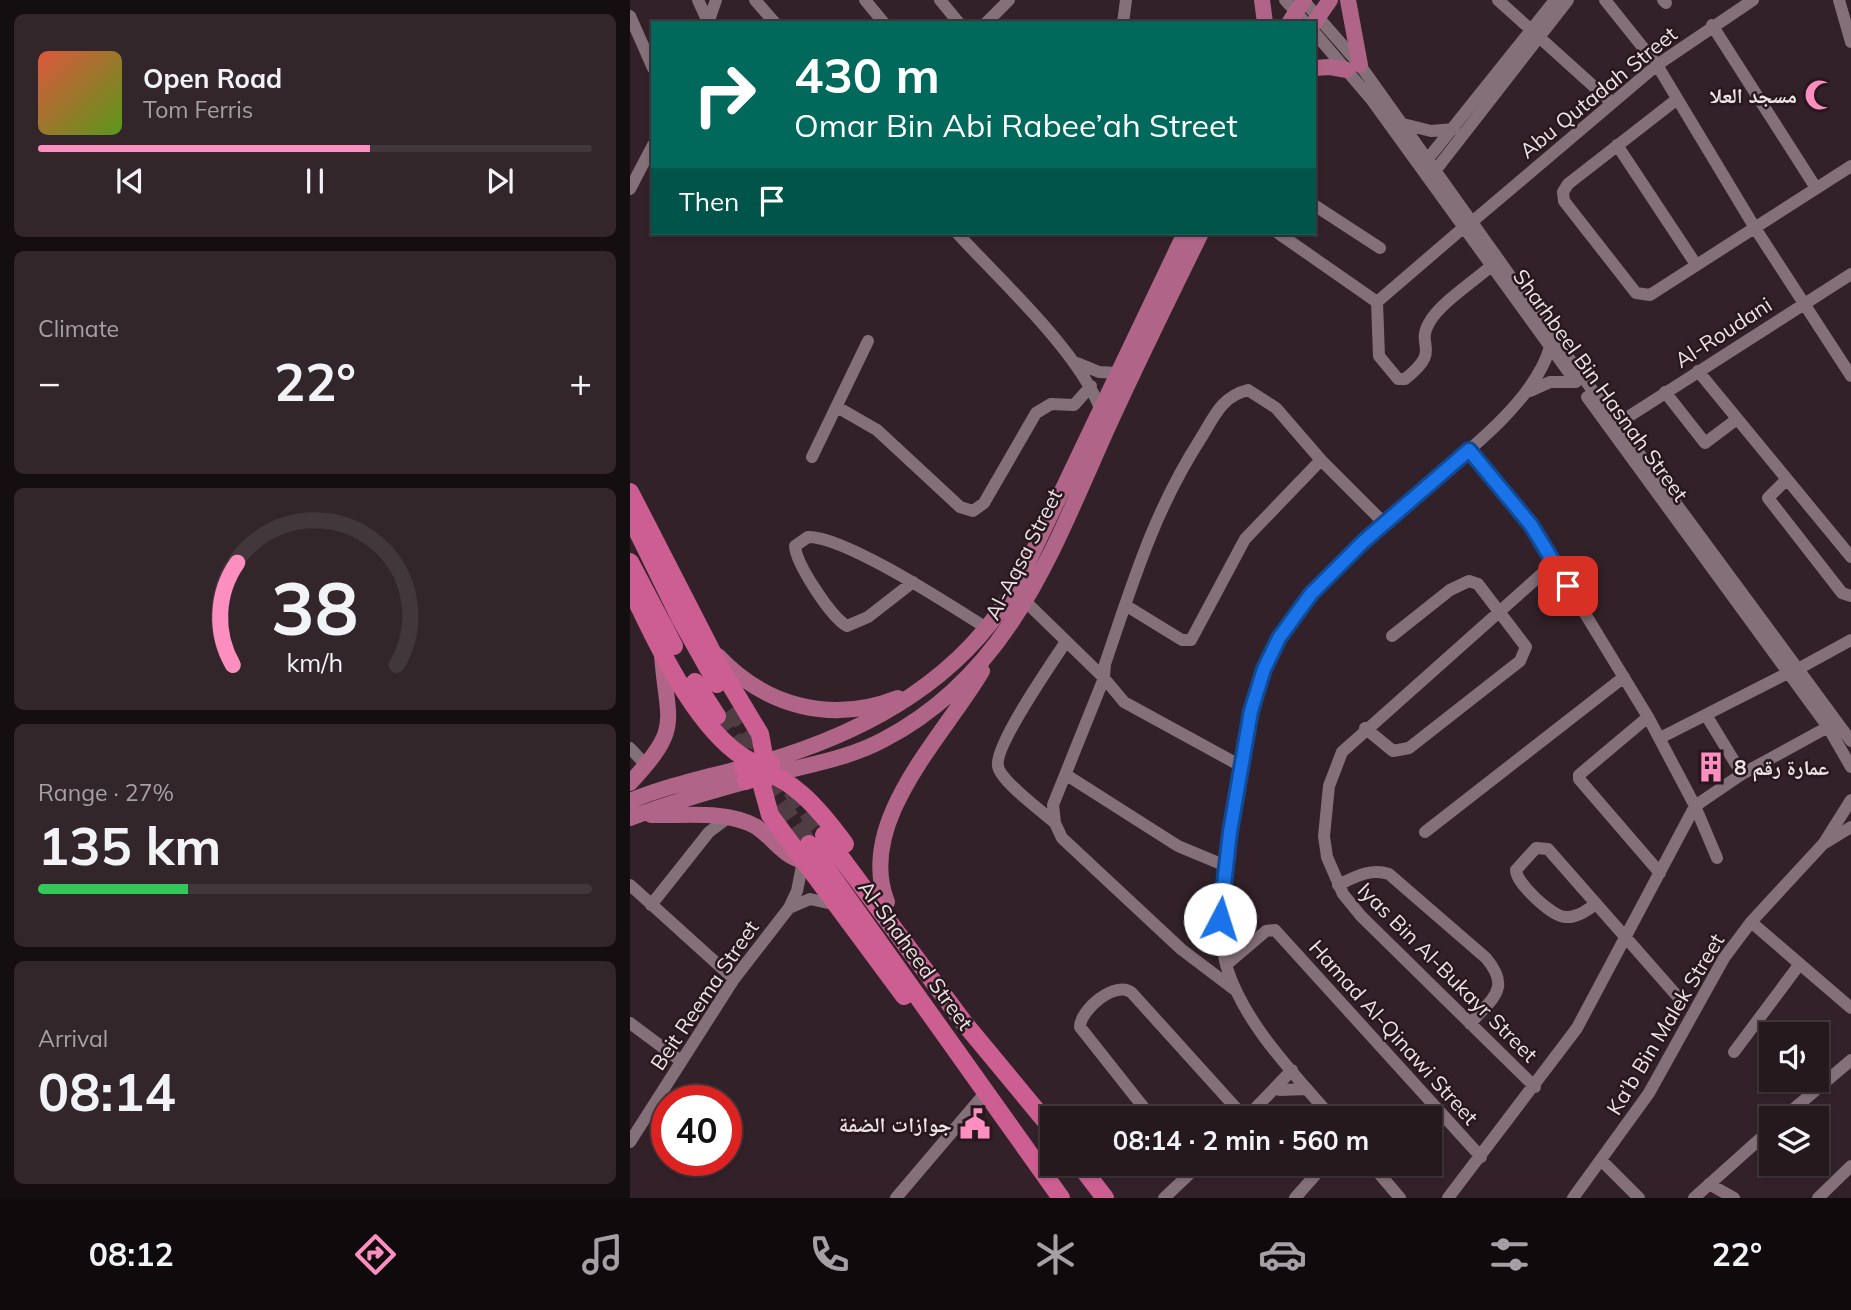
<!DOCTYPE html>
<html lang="en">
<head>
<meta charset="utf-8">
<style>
  body { margin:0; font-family:Mulish,"Noto Naskh Arabic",sans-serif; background:#32262b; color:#f1f3f6; height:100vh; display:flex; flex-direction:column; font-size:26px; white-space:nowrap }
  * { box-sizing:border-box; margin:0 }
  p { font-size:23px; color:#a4a0a4 }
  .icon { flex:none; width:38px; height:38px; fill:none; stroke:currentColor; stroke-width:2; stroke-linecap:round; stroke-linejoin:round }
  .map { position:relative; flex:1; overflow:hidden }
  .drawer { display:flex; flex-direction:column; gap:14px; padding:14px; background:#150e10; width:630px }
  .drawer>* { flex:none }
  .banner { position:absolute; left:21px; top:21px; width:665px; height:214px; border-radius:0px; box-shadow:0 2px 5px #0004,0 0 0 2px #42383c; background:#00695c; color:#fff; overflow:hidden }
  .controls { position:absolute; left:1129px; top:1022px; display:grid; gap:14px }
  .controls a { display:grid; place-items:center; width:70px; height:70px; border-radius:0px; background:#26191e; box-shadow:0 2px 5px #0004,0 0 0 2px #42383c; font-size:35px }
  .speed { position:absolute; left:21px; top:1085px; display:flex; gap:14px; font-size:35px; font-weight:700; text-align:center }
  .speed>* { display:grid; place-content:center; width:91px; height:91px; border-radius:50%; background:#26191e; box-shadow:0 2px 5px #0004,0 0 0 2px #42383c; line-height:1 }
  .speed .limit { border:10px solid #d22; background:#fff; color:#111 }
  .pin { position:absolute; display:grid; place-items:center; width:60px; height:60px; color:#fff; margin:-30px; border-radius:14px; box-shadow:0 4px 10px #0006 }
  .me { position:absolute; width:77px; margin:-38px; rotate:5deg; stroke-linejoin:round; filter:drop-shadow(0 0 5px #0008) }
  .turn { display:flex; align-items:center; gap:24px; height:147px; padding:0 28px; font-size:32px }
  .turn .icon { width:91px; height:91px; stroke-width:2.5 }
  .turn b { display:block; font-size:49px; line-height:60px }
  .then { display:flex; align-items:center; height:66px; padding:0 28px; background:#0003; gap:14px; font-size:26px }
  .big { font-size:52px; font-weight:700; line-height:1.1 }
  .drawer .card { flex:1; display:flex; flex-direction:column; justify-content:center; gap:10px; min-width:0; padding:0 24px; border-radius:10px; background:#32262b }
  .drawer .dial { align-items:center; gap:0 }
  .dial svg { height:182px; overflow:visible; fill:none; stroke:#42383c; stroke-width:7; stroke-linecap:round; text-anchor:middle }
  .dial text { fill:#f1f3f6; stroke:none }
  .song { display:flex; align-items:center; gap:21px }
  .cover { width:84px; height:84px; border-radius:10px; background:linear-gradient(135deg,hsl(10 70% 55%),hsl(90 70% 35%)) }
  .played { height:7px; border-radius:4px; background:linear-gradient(90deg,#fd8ec0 60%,#42383c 60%) }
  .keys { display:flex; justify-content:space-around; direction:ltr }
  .heat { display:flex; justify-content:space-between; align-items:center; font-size:38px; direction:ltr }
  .charge { height:10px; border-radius:5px; background:linear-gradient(90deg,#34c759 27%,#42383c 0) }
  .trip { position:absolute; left:410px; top:1106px; width:402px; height:70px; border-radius:0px; background:#26191e; box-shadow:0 2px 5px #0004,0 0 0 2px #42383c; font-weight:700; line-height:70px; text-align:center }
  .tabs { display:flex; height:112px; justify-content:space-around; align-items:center; background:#0f0a0c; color:#a4a0a4 }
  .tabs .icon { width:49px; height:49px }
  .tabs .on { color:#fd8ec0 }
  .tabs b { font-size:32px; color:#f1f3f6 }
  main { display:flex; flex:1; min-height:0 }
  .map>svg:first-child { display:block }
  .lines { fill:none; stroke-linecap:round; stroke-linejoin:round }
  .highway-tunnel { stroke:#4e3e44; stroke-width:18; stroke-dasharray:18 9; stroke-linecap:butt }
  .minor { stroke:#847078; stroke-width:12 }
  .major { stroke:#b06588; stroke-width:16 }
  .highway { stroke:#cd5e92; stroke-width:18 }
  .route-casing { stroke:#114b97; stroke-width:18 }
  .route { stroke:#1a73e8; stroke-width:12 }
  .labels { text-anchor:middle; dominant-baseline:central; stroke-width:5; stroke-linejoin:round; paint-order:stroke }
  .street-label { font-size:21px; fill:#ede2e6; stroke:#27181e }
  .poi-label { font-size:21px; font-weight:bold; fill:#ede2e6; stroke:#27181e; text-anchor:end }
</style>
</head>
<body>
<main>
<section class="drawer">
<div class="card">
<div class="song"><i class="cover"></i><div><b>Open Road</b><p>Tom Ferris</p></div></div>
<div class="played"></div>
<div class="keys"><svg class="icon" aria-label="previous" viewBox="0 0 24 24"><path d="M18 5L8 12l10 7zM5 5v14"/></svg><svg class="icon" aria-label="pause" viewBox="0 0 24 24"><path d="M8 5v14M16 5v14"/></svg><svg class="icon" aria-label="next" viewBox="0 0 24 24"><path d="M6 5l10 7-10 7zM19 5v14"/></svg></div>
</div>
<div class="card"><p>Climate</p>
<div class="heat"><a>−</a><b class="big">22°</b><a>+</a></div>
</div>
<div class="card dial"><svg viewBox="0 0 100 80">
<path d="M14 69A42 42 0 1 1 86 69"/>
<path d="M14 69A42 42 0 0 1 16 24" stroke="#fd8ec0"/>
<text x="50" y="56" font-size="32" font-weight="700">38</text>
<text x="50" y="72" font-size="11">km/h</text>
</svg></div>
<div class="card"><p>Range · 27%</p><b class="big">135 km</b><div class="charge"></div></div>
<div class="card"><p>Arrival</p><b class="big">08:14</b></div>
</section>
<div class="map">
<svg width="1221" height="1198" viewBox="0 0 1221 1198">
  <rect width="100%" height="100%" fill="#322128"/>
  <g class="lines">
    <path class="highway-tunnel" d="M102,708L130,747
      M87,716L179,844
      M161,790L194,835"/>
    <path class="minor" d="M68,0L78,22
      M125,0L145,23
      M235,0L254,23
      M310,0L329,23
      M655,0L676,23
      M673,0L730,65L938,357L1221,741
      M868,0L981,102
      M975,0L1027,65L1125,228L1221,376
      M1033,0L1036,3
      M1209,0L1221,42
      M0,16L23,68
      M78,23L86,0
      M356,23L379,0
      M493,23L496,0
      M1082,25L1186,188
      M684,32L741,99L940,374
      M1046,100L938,184L933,192L934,201L1006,293L1020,295L1221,166
      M773,124L801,131L824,129
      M987,145L1065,263
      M793,165L925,0
      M801,176L938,0
      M0,189L23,145
      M684,205L750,248
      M843,221L1027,65L1123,0
      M833,228L747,302L749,356L768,379H775C813,349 785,347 799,323C809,304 844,281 860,267
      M327,233C370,280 447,350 470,408
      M648,233L747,302
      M447,363L469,372L488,373
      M1068,371L1221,557
      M900,391L920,382H946
      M1035,392L1075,443L1107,419
      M957,397L1198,727L1221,767
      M207,407L247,430L330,507L343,511L354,503L406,413L421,404L444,405L461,386
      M987,424L1221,274
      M839,450L901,525L1018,717L1065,806L1087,858
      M182,457L238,341
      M1156,480L1138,498L1212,593L1221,596
      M283,582L238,617L217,626C201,617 166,564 165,546L178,537C215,536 323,607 358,629
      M395,601L474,678L423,805L425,823L432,838L551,949L605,990
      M495,605L552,640H561L615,539L691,460
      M1168,669L1221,640
      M1076,715L1112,774
      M1018,717L949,775V779L1030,873
      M735,728L763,751L779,748L890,661L896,647L848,584L839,581L820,590L762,636
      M1030,738L1158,673
      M0,748L16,765
      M611,766L494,702L474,678L475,664C503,582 524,511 571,438C584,417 592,396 618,390L646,408L691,460L753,522
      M438,776L548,846L596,866
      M425,823C412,811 370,781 368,766C364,746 422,663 435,643
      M795,832L994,677
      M1195,843L1221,827
      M0,885L104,979
      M708,885C725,877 740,868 759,874L856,958C882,989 862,998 840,1024
      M966,904C957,910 947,918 936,917C922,917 886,883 886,870L906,848L918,849L1048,997
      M21,905L79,832L99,817
      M159,908L180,899L207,905
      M1121,922L1221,1008
      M596,965L636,931L645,930L851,1157
      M0,1023L51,1061
      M1104,1052L1169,965
      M905,1087L731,916L713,894L697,857L694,836L699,786L712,752L924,563
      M650,1090L677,1089
      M522,1118L450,1027C450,1010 486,979 502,993L615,1118
      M616,1118L662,1070
      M702,1118C663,1072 616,1026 597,968C577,907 617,695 648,638C673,594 715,558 751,525C801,477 901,414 920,347
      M1153,1118L1221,1060
      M0,1142L104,979L159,908L167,891L173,861
      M972,1161L1009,1198
      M741,1164L770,1198
      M1079,1184L1104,1198
      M266,1198L356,1092
      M534,1198L570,1164
      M665,1198L695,1164
      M818,1198L947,1028L1065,806L1112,774L1198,727
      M943,1198L1019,1093L1094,958L1121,922L1194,843L1221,800
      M1064,1198L1141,1129
      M1188,1198L1221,1166"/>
    <path class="major" d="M632,0L635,23
      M718,0L730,65
      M659,23L674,0
      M684,23L700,0
      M684,68L700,67L717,70
      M88,656C136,707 202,724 268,698
      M0,783C53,726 37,724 32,655
      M0,801C43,783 89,775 134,762C239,731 333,679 389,581L555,233
      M21,815C54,816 95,810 125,826C142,836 152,856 173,861
      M0,818C49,799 101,785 152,772C187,763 221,757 253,740C380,674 422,551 477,429C507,363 539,298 571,233
      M257,902C225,822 314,736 352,671"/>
    <path class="highway" d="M0,492L91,669L130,734L135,761L116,781
      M0,516L50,618L87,684
      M0,562L44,646
      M0,587C25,641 74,748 132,766
      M65,682L87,716
      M141,764L132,786L140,815L274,996
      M113,767C159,771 190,810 215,844
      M194,835L335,1024L422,1129
      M179,844L431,1198
      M449,1164L475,1198"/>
  </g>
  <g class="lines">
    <g class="route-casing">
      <path id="route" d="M590,919L600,832L621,711L634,669L649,638L681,594L733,542L839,450L901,525L938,586"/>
    </g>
    <use href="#route" class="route"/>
  </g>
  <defs>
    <g id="mosque-bare" transform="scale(2.415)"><path d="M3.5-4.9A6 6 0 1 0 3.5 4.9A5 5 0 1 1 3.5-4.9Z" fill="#fd8ec0" stroke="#27181e" stroke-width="2.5" paint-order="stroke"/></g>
    <g id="building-bare" transform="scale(2.415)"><path d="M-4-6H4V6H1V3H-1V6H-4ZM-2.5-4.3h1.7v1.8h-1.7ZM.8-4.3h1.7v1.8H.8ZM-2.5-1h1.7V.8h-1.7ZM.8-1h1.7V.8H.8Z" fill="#fd8ec0" stroke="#27181e" stroke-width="2.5" paint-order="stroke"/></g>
    <g id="civic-bare" transform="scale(2.415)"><path d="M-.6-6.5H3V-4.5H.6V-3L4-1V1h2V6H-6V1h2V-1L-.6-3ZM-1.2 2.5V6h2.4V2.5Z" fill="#fd8ec0" stroke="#27181e" stroke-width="2.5" paint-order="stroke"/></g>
  </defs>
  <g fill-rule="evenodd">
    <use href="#mosque-bare" x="1190" y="95"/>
    <use href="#building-bare" x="1081" y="767"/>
    <use href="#civic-bare" x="345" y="1124"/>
  </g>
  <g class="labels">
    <g class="street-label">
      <text transform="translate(968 92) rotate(-39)">Abu Qutadah Street</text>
      <text transform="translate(1093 332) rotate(-33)">Al-Roudani</text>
      <text transform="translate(971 385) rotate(54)">Sharhbeel Bin Hasnah Street</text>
      <text transform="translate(393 554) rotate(-63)">Al-Aqsa Street</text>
      <text transform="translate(286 955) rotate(54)">Al-Shaheed Street</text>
      <text transform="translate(818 972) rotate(45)">Iyas Bin Al-Bukayr Street</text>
      <text transform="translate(74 995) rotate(-56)">Beit Reema Street</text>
      <text transform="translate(1035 1024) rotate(-59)">Ka’b Bin Malek Street</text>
      <text transform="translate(764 1032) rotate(48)">Hamad Al-Qinawi Street</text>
    </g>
    <g class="poi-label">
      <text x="1167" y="95">مسجد العلا</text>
      <text x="1104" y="767" text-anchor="start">عمارة رقم 8</text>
      <text x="322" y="1124">جوازات الضفة</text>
    </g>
  </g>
</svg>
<div class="controls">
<a><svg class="icon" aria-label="sound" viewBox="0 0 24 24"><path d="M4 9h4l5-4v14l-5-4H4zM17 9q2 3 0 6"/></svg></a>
<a><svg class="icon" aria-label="layers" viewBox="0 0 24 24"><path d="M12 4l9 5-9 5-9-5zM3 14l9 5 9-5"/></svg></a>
</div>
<div class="speed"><div class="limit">40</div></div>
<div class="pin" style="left:938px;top:586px;background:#d93025"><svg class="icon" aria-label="arrive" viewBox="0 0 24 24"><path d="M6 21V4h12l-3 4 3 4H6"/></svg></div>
<svg class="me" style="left:590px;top:919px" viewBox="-20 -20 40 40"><circle r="19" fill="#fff"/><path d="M0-13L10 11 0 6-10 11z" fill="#1a73e8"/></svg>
<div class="trip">08:14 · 2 min · 560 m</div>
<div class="banner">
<div class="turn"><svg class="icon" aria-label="right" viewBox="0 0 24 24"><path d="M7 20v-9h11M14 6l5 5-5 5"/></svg><div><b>430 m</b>Omar Bin Abi Rabee’ah Street</div></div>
<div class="then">Then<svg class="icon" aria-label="arrive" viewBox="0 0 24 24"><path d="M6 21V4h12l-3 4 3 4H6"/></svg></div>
</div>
</div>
</main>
<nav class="tabs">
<b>08:12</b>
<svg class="icon on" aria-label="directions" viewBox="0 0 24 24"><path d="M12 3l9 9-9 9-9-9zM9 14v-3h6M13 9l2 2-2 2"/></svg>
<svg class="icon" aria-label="music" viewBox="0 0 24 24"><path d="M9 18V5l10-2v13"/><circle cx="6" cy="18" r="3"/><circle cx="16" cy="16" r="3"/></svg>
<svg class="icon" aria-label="phone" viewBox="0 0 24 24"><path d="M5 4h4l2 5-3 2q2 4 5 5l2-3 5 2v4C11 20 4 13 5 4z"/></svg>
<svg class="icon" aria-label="climate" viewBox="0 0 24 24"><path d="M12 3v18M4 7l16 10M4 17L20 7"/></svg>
<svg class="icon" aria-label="car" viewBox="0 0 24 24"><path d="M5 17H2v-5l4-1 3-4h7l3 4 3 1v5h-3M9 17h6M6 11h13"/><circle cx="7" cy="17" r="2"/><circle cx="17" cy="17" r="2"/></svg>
<svg class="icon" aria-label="filters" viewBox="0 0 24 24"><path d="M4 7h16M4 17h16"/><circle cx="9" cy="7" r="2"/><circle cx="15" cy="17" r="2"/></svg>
<b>22°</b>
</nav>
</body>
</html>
